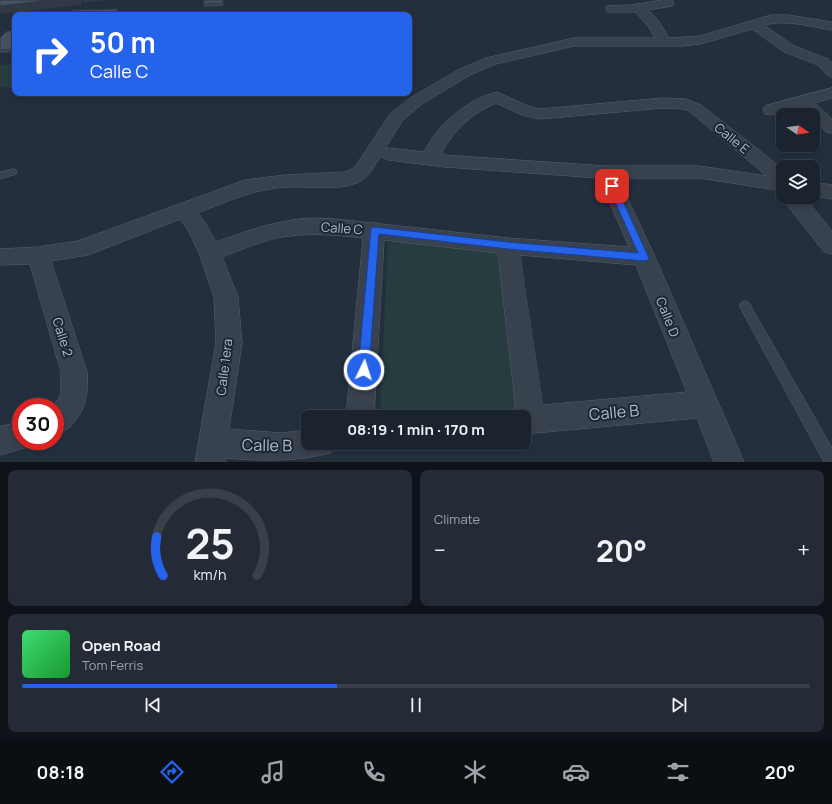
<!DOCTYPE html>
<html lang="en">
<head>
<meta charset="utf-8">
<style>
  body { margin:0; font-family:Manrope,sans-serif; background:#242b36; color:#f1f3f6; height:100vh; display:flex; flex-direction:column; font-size:15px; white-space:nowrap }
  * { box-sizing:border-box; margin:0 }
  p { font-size:13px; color:#a0a4aa }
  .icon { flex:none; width:22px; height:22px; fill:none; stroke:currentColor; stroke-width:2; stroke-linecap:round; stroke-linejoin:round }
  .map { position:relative; height:462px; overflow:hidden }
  .side { display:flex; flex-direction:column; gap:8px; padding:8px; background:#0f1319; flex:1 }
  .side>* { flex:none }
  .hud { position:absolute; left:12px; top:12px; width:400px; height:84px; border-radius:8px; box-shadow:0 2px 6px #0003,0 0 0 1px #39404a; background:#2563eb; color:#fff; overflow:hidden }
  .needle { width:26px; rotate:103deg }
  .buttons { position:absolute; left:776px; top:108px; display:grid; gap:8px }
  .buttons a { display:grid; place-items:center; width:44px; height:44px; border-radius:8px; background:#1b232e; box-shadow:0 2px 6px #0003,0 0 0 1px #39404a; font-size:20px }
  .speed { position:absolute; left:12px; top:398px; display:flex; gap:8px; font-size:20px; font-weight:700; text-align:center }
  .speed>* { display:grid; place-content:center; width:52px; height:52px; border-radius:50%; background:#1b232e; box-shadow:0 2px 6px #0003,0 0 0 1px #39404a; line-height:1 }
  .speed .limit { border:6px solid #d22; background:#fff; color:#111 }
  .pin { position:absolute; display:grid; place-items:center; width:34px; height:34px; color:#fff; margin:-17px; border-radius:8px; box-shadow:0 2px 6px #0006 }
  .me { position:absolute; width:44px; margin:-22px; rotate:4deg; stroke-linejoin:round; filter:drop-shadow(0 0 3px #0008) }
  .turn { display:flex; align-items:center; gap:14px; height:84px; padding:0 12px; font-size:18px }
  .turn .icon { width:52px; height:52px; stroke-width:2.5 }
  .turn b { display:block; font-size:28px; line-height:34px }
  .big { font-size:30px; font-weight:700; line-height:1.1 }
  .side .card { flex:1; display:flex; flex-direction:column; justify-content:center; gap:6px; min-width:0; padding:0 14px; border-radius:8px; background:#242b36 }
  .side .dial { align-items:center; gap:0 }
  .dial svg { height:104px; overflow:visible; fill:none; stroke:#39404a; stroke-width:7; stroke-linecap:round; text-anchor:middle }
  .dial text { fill:#f1f3f6; stroke:none }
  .song { display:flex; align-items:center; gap:12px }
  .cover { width:48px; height:48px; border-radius:6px; background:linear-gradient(135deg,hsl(140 70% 55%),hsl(130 70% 35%)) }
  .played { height:4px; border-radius:2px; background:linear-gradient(90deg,#2563eb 40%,#39404a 40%) }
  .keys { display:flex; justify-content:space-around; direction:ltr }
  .heat { display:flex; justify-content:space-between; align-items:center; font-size:22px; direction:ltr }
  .side .tiles { flex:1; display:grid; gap:8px; grid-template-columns:1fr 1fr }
  .card:last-child { grid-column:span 2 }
  .trip { position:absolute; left:301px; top:410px; width:230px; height:40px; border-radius:8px; background:#1b232e; box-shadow:0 2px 6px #0003,0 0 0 1px #39404a; font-weight:700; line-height:40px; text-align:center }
  .dock { display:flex; height:64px; justify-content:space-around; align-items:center; background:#0b0e12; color:#a0a4aa }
  .dock .icon { width:28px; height:28px }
  .dock .on { color:#2563eb }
  .dock b { font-size:18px; color:#f1f3f6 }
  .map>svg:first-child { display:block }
  .green { fill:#263c3f }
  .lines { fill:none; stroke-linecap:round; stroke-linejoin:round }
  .lane-casing { stroke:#565f6c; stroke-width:1 }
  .street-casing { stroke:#565f6c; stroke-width:1 }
  .lane { fill:#38414e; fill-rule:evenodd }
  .street { fill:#38414e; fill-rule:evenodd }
  .wall { fill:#3b4654 }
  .shaded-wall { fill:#303945 }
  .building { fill:#455162; stroke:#303945 }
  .route { fill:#2563eb; stroke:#184099 }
  .labels { text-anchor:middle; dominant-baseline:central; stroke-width:4; stroke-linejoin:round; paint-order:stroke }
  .street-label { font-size:13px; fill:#b4bcc9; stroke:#1d2633 }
  .near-street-label { font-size:16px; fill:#b4bcc9; stroke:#1d2633 }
</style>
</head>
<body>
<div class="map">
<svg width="832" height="462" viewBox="0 0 832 462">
  <rect width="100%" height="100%" fill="#242f3e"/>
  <path class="green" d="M15,64V87H0V65Z
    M388,238L521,251L540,416L521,417H380Z"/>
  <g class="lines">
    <g class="lane-casing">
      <path id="lane" d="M13,169L16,170L17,172L16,174L0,179V173Z
        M745,301L749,303L832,448V462H824L741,309L739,306L741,303Z"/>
    </g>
    <g class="street-casing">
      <path id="street" d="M663,0H672L674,3L672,6L648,10L658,20L669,38L700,36L771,15H788L832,22V30C811,27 786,19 764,25L794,46L828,59L832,63V77L827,75L818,65L784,52L752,29L701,44L682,46H574L496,64L470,75L422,104L402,121L385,149L389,148L424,152C438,124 466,100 497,92L528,106L540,109L663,98L686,99L701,105L783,169V191L699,178H618L655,257L744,462H714L697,418L524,434V417H511L516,410L498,253L384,240L374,417H346L363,238C338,235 314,233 289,236C267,238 244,249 222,257L238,297L242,343L229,429L281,433L308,430V443H334L330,453C297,462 260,461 225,458V462H195L216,343L214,297L199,253L188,230L180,219L88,255L51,261L87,372C90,399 81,425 55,436V407H52L59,398L61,393V372L30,264L0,265V249L38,247L78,241L245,180L285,175L346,172L355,167L390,114L410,98L460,69L486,58L574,38H655L648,26L635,12H607L606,9L607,6L631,5ZM496,103L522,115L540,119L663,108L683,109L689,111L767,176L699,166H606L443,155L442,153C452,131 474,112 496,103ZM381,156L383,158L389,160L445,167L599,178L629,247L508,238L381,224L374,222L371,223C343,220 314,215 287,221C263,225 239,234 216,242L204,221L198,213C227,201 255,189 286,187C308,186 336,191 357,183C369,178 374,166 381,156ZM520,255L636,265L687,392L543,405Z
        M832,88V98L815,103L832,119V133L826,132L813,119V115H808L800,107L771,115L765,114L763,110L765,106Z
        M813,182L832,185V199L813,196Z
        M784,197H804L832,231V254L824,252L788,206Z
        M21,422V441H33L31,446L0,455V427Z"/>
    </g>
    <use href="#lane" class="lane"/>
    <use href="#street" class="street"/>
  </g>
  <path class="wall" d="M204,0H225L223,6L204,7L203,4Z
    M15,31V52L0,53V38Z"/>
  <path class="shaded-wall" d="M53,0H106L84,3L82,0L81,5L0,14V6Z
    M223,0H225L223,6Z
    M118,9L119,11L117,15H114Z"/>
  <path class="building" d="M0,0H53L0,6Z
    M204,0H223V3L203,4Z
    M118,9L114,15H69L73,10Z
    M7,31H15V49L0,50V38Z"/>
  <path class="route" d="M612,183L616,186L649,258L648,260L644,261L508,249L379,234L369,370L368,374L364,375L360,374L358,370L371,228L374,227L508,242L638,253L608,186Z"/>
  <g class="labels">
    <g class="street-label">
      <text transform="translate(732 138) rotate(39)">Calle E</text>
      <text transform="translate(342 228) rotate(4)">Calle C</text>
      <text transform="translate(668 317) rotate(68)">Calle D</text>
      <text transform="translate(63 337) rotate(73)">Calle 2</text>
      <text transform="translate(224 367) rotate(-83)">Calle 1era</text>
    </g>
    <g class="near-street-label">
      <text transform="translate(614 412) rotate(-5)">Calle B</text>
      <text transform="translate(267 445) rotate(1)">Calle B</text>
    </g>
  </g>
</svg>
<div class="buttons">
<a><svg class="needle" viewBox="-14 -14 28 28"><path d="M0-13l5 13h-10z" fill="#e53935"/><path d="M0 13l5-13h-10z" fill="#a0a4aa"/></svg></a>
<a><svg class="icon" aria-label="layers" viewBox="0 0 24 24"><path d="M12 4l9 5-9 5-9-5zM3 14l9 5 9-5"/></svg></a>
</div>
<div class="speed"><div class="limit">30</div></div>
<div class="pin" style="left:612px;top:186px;background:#d93025"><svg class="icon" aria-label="arrive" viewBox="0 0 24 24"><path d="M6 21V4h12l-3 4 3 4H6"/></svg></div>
<svg class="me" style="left:364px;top:370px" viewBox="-20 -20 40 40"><circle r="17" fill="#2563eb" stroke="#fff" stroke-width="3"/><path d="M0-11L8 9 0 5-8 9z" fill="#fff"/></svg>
<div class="trip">08:19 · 1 min · 170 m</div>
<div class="hud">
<div class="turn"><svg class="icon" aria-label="right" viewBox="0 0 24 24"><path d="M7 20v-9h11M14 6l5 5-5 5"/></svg><div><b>50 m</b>Calle C</div></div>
</div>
</div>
<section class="side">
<div class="tiles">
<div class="card dial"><svg viewBox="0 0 100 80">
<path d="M14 69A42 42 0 1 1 86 69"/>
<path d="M14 69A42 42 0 0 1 9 39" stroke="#2563eb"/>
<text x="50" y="56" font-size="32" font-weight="700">25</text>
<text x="50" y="72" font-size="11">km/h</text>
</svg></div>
<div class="card"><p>Climate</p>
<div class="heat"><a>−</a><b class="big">20°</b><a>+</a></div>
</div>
<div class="card">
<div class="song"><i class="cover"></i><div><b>Open Road</b><p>Tom Ferris</p></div></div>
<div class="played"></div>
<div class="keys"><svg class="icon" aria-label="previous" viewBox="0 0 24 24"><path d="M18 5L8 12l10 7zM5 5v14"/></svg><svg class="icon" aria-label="pause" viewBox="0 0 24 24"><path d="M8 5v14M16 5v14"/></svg><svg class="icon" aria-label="next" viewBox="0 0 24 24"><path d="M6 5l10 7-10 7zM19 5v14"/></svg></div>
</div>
</div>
</section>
<nav class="dock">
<b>08:18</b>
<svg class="icon on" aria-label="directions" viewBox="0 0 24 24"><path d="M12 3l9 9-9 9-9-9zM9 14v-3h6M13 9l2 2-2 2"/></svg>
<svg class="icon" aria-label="music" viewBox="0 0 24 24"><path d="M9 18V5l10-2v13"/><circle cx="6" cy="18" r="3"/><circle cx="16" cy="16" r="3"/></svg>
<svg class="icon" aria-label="phone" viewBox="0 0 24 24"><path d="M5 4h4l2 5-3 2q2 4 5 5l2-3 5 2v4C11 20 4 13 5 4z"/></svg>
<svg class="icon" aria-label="climate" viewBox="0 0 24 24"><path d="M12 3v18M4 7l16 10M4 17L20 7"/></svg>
<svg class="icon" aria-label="car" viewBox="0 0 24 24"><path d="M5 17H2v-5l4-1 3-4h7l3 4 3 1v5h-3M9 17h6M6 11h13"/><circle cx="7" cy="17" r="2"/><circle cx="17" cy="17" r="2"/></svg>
<svg class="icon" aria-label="filters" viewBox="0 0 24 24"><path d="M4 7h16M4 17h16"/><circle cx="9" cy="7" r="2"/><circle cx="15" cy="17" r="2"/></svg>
<b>20°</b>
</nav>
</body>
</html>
